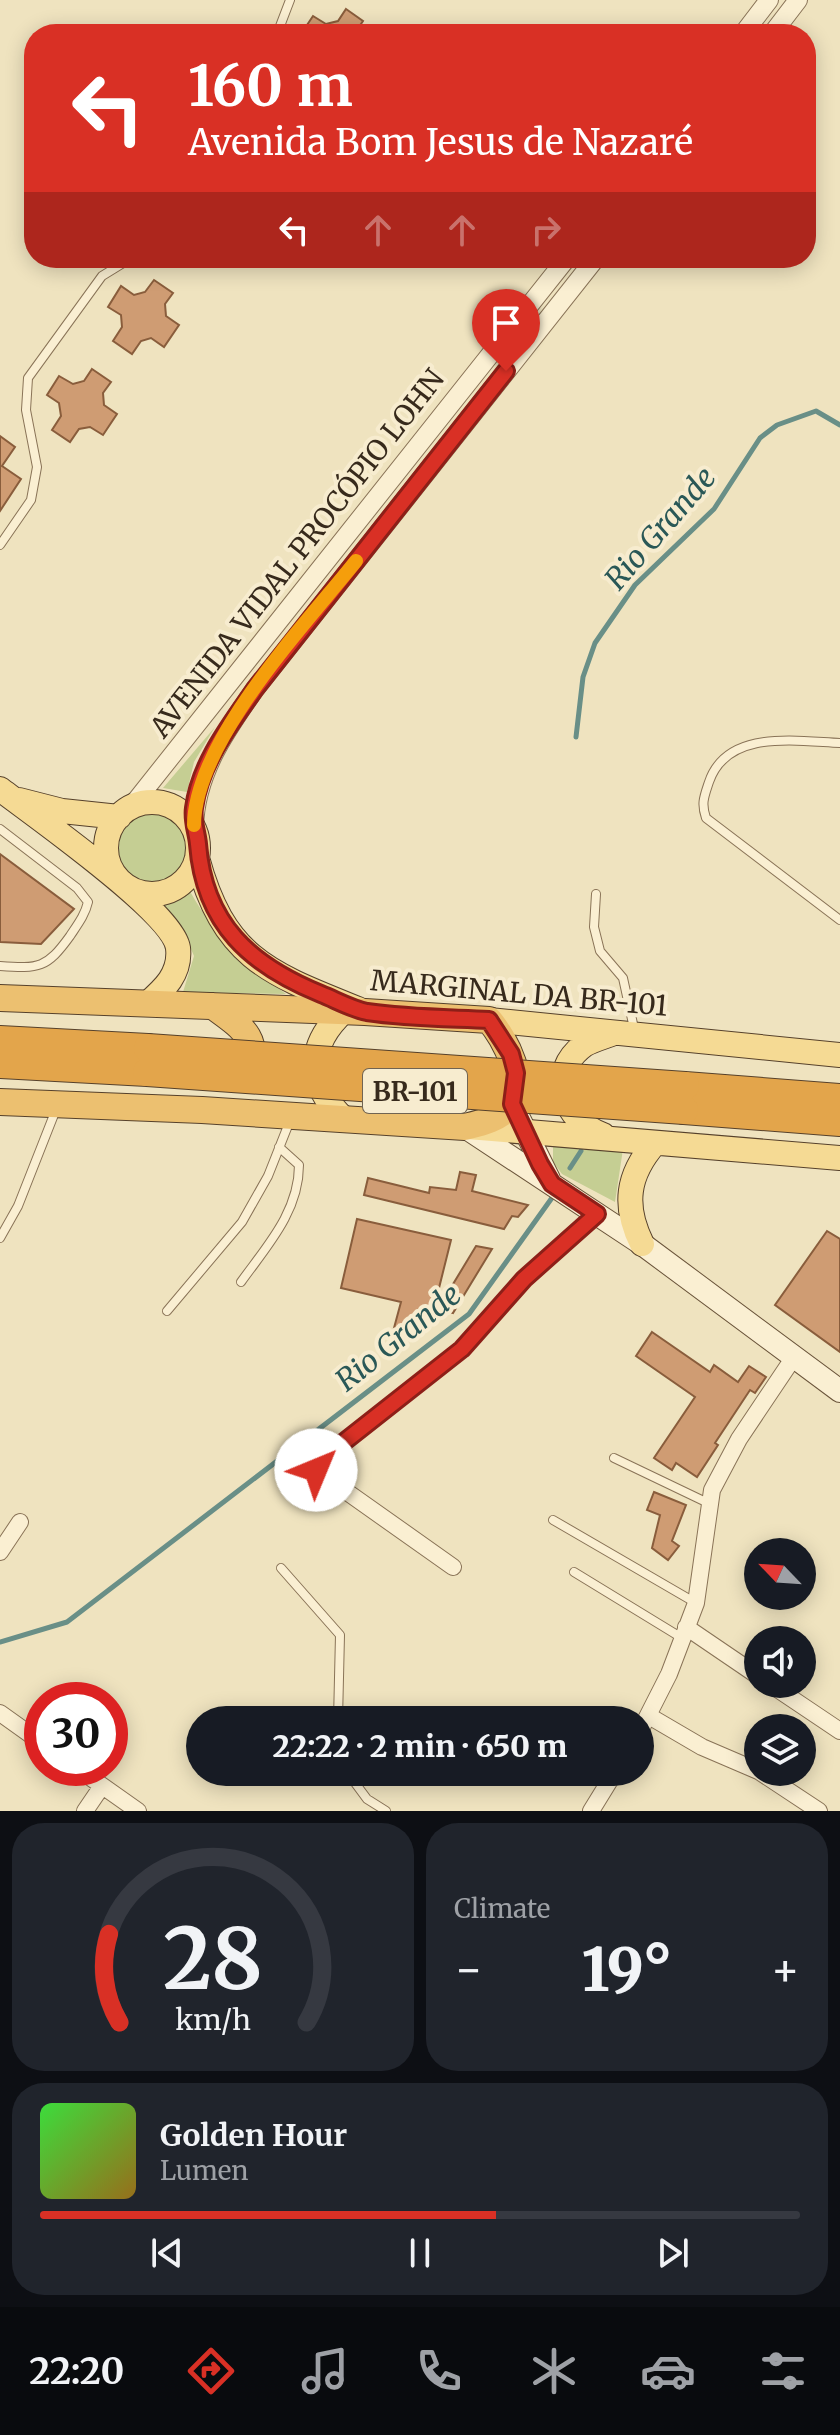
<!DOCTYPE html>
<html lang="en">
<head>
<meta charset="utf-8">
<style>
  body { margin:0; font-family:Merriweather,serif; background:#20242c; color:#f1f3f6; height:100vh; display:flex; flex-direction:column; font-size:30px; white-space:nowrap }
  * { box-sizing:border-box; margin:0 }
  p { font-size:26px; color:#9ea1a6 }
  .icon { flex:none; width:44px; height:44px; fill:none; stroke:currentColor; stroke-width:2; stroke-linecap:round; stroke-linejoin:round }
  .map { position:relative; height:1811px; overflow:hidden }
  .sheet { display:flex; flex-direction:column; gap:12px; padding:12px; background:#0d0f14; flex:1 }
  .sheet>* { flex:none }
  .guide { position:absolute; left:24px; top:24px; width:792px; height:244px; border-radius:32px; box-shadow:0 4px 20px #0003; background:#d93025; color:#fff; overflow:hidden }
  .needle { width:52px; rotate:295deg }
  .controls { position:absolute; left:744px; top:1538px; display:grid; gap:16px }
  .controls a { display:grid; place-items:center; width:72px; height:72px; border-radius:50%; background:#171b24; box-shadow:0 4px 20px #0003; font-size:40px }
  .speed { position:absolute; left:24px; top:1682px; display:flex; gap:16px; font-size:40px; font-weight:700; text-align:center }
  .speed>* { display:grid; place-content:center; width:104px; height:104px; border-radius:50%; background:#171b24; box-shadow:0 4px 20px #0003; line-height:1 }
  .speed .limit { border:12px solid #d22; background:#fff; color:#111 }
  .pin { position:absolute; display:grid; place-items:center; width:68px; height:68px; color:#fff; margin:-82px -34px; border-radius:50% 50% 50% 0; rotate:-45deg; box-shadow:0 0 8px #0007 }
  .pin .icon { rotate:45deg }
  .me { position:absolute; width:88px; margin:-44px; rotate:45deg; stroke-linejoin:round; filter:drop-shadow(0 0 6px #0008) }
  .turn { display:flex; align-items:center; gap:28px; height:168px; padding:0 32px; font-size:36px }
  .turn .icon { width:104px; height:104px; stroke-width:2.5 }
  .turn b { display:block; font-size:56px; line-height:68px }
  .lanes { display:flex; align-items:center; height:76px; padding:0 32px; background:#0003; justify-content:center; gap:40px; direction:ltr }
  .lanes .off { opacity:.35 }
  .big { font-size:60px; font-weight:800; line-height:1.1 }
  .sheet .card { flex:1; display:flex; flex-direction:column; justify-content:center; gap:12px; min-width:0; padding:0 28px; border-radius:32px; background:#20242c }
  .sheet .dial { align-items:center; gap:0 }
  .dial svg { height:208px; overflow:visible; fill:none; stroke:#363941; stroke-width:7; stroke-linecap:round; text-anchor:middle }
  .dial text { fill:#f1f3f6; stroke:none }
  .song { display:flex; align-items:center; gap:24px }
  .cover { width:96px; height:96px; border-radius:12px; background:linear-gradient(135deg,hsl(120 70% 55%),hsl(40 70% 35%)) }
  .played { height:8px; border-radius:4px; background:linear-gradient(90deg,#d93025 60%,#363941 60%) }
  .keys { display:flex; justify-content:space-around; direction:ltr }
  .heat { display:flex; justify-content:space-between; align-items:center; font-size:44px; direction:ltr }
  .sheet .tiles { flex:1; display:grid; gap:12px; grid-template-columns:1fr 1fr }
  .card:last-child { grid-column:span 2 }
  .trip { position:absolute; left:186px; top:1706px; width:468px; height:80px; border-radius:40px; background:#171b24; box-shadow:0 4px 20px #0003; font-weight:800; line-height:80px; text-align:center }
  .tab-bar { display:flex; height:128px; justify-content:space-around; align-items:center; background:#090b0e; color:#9ea1a6 }
  .tab-bar .icon { width:56px; height:56px }
  .tab-bar .current { color:#d93025 }
  .tab-bar b { font-size:36px; color:#f1f3f6 }
  .map>svg:first-child { display:block }
  .green { fill:#c5ce93 }
  .lines { fill:none; stroke-linecap:round; stroke-linejoin:round }
  .stream { stroke:#698f87; stroke-width:5 }
  .building { fill:#cf9c73; stroke:#895d3c; stroke-width:2 }
  .service-casing { stroke:#897357; stroke-width:10 }
  .minor-casing { stroke:#897357; stroke-width:18 }
  .tertiary-casing { stroke:#897357; stroke-width:20 }
  .secondary-casing { stroke:#6a543a; stroke-width:24 }
  .primary-casing { stroke:#56412b; stroke-width:26 }
  .trunk-casing { stroke:#56412b; stroke-width:28 }
  .motorway-casing { stroke:#56412b; stroke-width:30 }
  .service { stroke:#faefd2; stroke-width:8 }
  .minor { stroke:#faefd2; stroke-width:16 }
  .tertiary { stroke:#faefd2; stroke-width:18 }
  .secondary { stroke:#faefd2; stroke-width:22 }
  .primary { stroke:#f5da94; stroke-width:24 }
  .trunk { stroke:#ecc070; stroke-width:26 }
  .motorway { stroke:#e3a54b; stroke-width:28 }
  .motorway-bridge-casing { stroke:#56412b; stroke-width:30; stroke-linecap:butt }
  .motorway-bridge { stroke:#e3a54b; stroke-width:28 }
  .route-casing { stroke:#8d1f18; stroke-width:20 }
  .route { stroke:#d93025; stroke-width:14 }
  .slow { stroke:#f59e0b; stroke-width:14 }
  .labels { text-anchor:middle; dominant-baseline:central; stroke-width:8; stroke-linejoin:round; paint-order:stroke }
  .shield { fill:#f7eccf; stroke:#716452; stroke-width:2 }
  .shield-label { font-size:26px; font-weight:bold; fill:#372a1c }
  .street-label { font-size:28px; fill:#372a1c; stroke:#f7eccf }
  .water-label { font-size:30px; font-style:italic; fill:#2a5857; stroke:#f7eccf }
</style>
</head>
<body>
<div class="map">
<svg width="840" height="1811" viewBox="0 0 840 1811">
  <rect width="100%" height="100%" fill="#efe3bf"/>
  <path class="green" d="M215,727L194,762L187,792L163,788Z
    M118 847a36 36 0 1 1 72 0a36 36 0 1 1-72 0Z
    M188,888C215,936 242,962 286,994L183,992L194,956L181,926L161,903L178,898Z
    M553,1144L623,1149L615,1202L562,1174L553,1162Z"/>
  <g class="lines">
    <path class="stream" d="M576,737L583,677L595,643L635,585L714,509L760,438L777,425L816,411L840,425
      M570,1168L581,1151
      M0,1642L67,1622L469,1314L554,1195"/>
  </g>
  <path class="building" d="M346,9L363,21L354,34H301L313,16L326,24L338,21Z
    M154,280L173,293L165,304L166,316L179,325L164,347L151,338L141,341L132,354L113,341L122,327L121,315L108,307L121,286L134,295L145,292Z
    M92,369L111,382L103,393L104,405L117,414L103,435L90,427L79,429L70,442L52,430L61,416L59,403L47,395L59,376L73,384L84,381Z
    M0,436L15,447L2,466L21,479L0,511Z
    M0,854L74,909L41,944L0,942Z
    M460,1172L476,1175L472,1191L528,1205L518,1217L512,1216L504,1229L364,1195L368,1178L429,1193L430,1187L456,1190Z
    M357,1219L451,1240L434,1308L428,1307L424,1323L417,1321L414,1333L394,1328L401,1302L341,1288Z
    M827,1231L840,1239V1352L775,1305Z
    M476,1246L492,1249L453,1313L438,1309Z
    M652,1332L710,1372L714,1365L738,1382L749,1366L766,1377L755,1393L750,1390L715,1443L718,1445L697,1477L676,1463L672,1470L654,1458L695,1397L636,1356Z
    M654,1492L686,1505L672,1541L679,1546L668,1560L652,1548L660,1515L647,1510Z"/>
  <g class="lines">
    <g class="service-casing">
      <path id="service" d="M277,34L290,0
        M0,545L31,500L37,467L26,410L28,378L102,276L128,260L137,258
        M840,743C796,741 727,729 709,782C704,797 701,803 706,818L840,920
        M0,829L77,888L88,902C85,915 78,924 70,936C47,968 39,969 0,966
        M596,894L594,927L600,951L623,978L635,1033
        M0,1238L18,1206L57,1107
        M241,1282C266,1247 299,1212 299,1165L279,1147
        M167,1311L242,1222L268,1176L291,1118
        M614,1458L708,1503
        M553,1520L696,1603
        M281,1568L340,1635L338,1720
        M574,1572L682,1638
        M347,1772L367,1799L386,1811"/>
    </g>
    <g class="minor-casing">
      <path id="minor" d="M0,1552L20,1522
        M453,1567L316,1470V1464L462,1349L524,1279L597,1214
        M686,1627L758,1676
        M770,1684L840,1731
        M0,1713L42,1743
        M649,1716L702,1747L758,1771
        M640,1731L669,1674L696,1603L712,1490L739,1439L794,1357
        M77,1768L138,1811
        M760,1772L819,1811
        M85,1811L102,1786
        M591,1811L615,1772"/>
    </g>
    <g class="tertiary-casing">
      <path id="tertiary" d="M743,34L769,0
        M772,34L798,0
        M131,807L567,258
        M194,828C195,774 225,732 255,689L596,258"/>
    </g>
    <g class="secondary-casing">
      <path id="secondary" d="M512,1104L549,1179
        M465,1127L642,1244L840,1391"/>
    </g>
    <g class="primary-casing">
      <path id="primary" d="M0,789C35,816 173,912 178,948C181,974 164,989 147,1004
        M19,800L62,811L119,817
        M106 848a46 46 0 1 1 92 0a46 46 0 1 1-92 0Z
        M197,858C224,958 268,973 358,1009
        M489,1020L840,1055
        M344,1119C307,1084 306,1046 344,1011
        M468,1127L840,1158
        M603,1135C564,1121 546,1073 584,1045C592,1040 604,1037 614,1033
        M642,1244C623,1206 627,1175 655,1143"/>
    </g>
    <g class="trunk-casing">
      <path id="trunk" d="M0,998L365,1012L489,1020C505,1038 529,1085 510,1106C499,1119 481,1123 465,1127L202,1110L0,1102
        M213,1006C243,1028 260,1037 249,1077"/>
    </g>
    <g class="motorway-casing">
      <path id="motorway" d="M0,1040L148,1048
        M0,1064L147,1072
        M685,1086L840,1098
        M684,1110L840,1122"/>
    </g>
    <use href="#service" class="service"/>
    <use href="#minor" class="minor"/>
    <use href="#tertiary" class="tertiary"/>
    <use href="#secondary" class="secondary"/>
    <use href="#primary" class="primary"/>
    <use href="#trunk" class="trunk"/>
    <use href="#motorway" class="motorway"/>
    <g class="motorway-bridge-casing">
      <path id="motorway-bridge" d="M148,1048L685,1086
        M147,1072L684,1110"/>
    </g>
    <use href="#motorway-bridge" class="motorway-bridge"/>
  </g>
  <g class="lines">
    <g class="route-casing">
      <path id="route" d="M316,1470V1464L462,1349L524,1279L597,1214L552,1184L540,1164L512,1104L516,1073L511,1054L489,1020C449,1018 407,1018 367,1012C352,1009 336,1000 321,994C250,965 204,924 198,844C197,832 192,821 194,808C200,763 230,725 255,689L506,371"/>
    </g>
    <use href="#route" class="route"/>
    <path class="slow" d="M194,825C195,741 304,626 356,561"/>
  </g>
  <g class="labels">
    <rect class="shield" x="363" y="1069" width="104" height="44" rx="6"/>
    <g class="shield-label">
      <text x="415" y="1091">BR-101</text>
    </g>
    <g class="street-label">
      <text transform="translate(297 553) rotate(-52)">AVENIDA VIDAL PROCÓPIO LOHN</text>
      <text transform="translate(519 993) rotate(5)">MARGINAL DA BR-101</text>
    </g>
    <g class="water-label">
      <text transform="translate(660 528) rotate(-49)">Rio Grande</text>
      <text transform="translate(398 1337) rotate(-39)">Rio Grande</text>
    </g>
  </g>
</svg>
<div class="controls">
<a><svg class="needle" viewBox="-14 -14 28 28"><path d="M0-13l5 13h-10z" fill="#e53935"/><path d="M0 13l5-13h-10z" fill="#9ea1a6"/></svg></a>
<a><svg class="icon" aria-label="sound" viewBox="0 0 24 24"><path d="M4 9h4l5-4v14l-5-4H4zM17 9q2 3 0 6"/></svg></a>
<a><svg class="icon" aria-label="layers" viewBox="0 0 24 24"><path d="M12 4l9 5-9 5-9-5zM3 14l9 5 9-5"/></svg></a>
</div>
<div class="speed"><div class="limit">30</div></div>
<div class="pin" style="left:506px;top:371px;background:#d93025"><svg class="icon" aria-label="arrive" viewBox="0 0 24 24"><path d="M6 21V4h12l-3 4 3 4H6"/></svg></div>
<svg class="me" style="left:316px;top:1470px" viewBox="-20 -20 40 40"><circle r="19" fill="#fff"/><path d="M0-13L10 11 0 6-10 11z" fill="#d93025"/></svg>
<div class="trip">22:22 · 2 min · 650 m</div>
<div class="guide">
<div class="turn"><svg class="icon" aria-label="left" viewBox="0 0 24 24"><path d="M17 20v-9H6M10 6l-5 5 5 5"/></svg><div><b>160 m</b>Avenida Bom Jesus de Nazaré</div></div>
<div class="lanes"><svg class="icon" aria-label="left" viewBox="0 0 24 24"><path d="M17 20v-9H6M10 6l-5 5 5 5"/></svg><svg class="icon off" aria-label="ahead" viewBox="0 0 24 24"><path d="M12 20V5M6 11l6-6 6 6"/></svg><svg class="icon off" aria-label="ahead" viewBox="0 0 24 24"><path d="M12 20V5M6 11l6-6 6 6"/></svg><svg class="icon off" aria-label="right" viewBox="0 0 24 24"><path d="M7 20v-9h11M14 6l5 5-5 5"/></svg></div>
</div>
</div>
<section class="sheet">
<div class="tiles">
<div class="card dial"><svg viewBox="0 0 100 80">
<path d="M14 69A42 42 0 1 1 86 69"/>
<path d="M14 69A42 42 0 0 1 10 35" stroke="#d93025"/>
<text x="50" y="56" font-size="32" font-weight="700">28</text>
<text x="50" y="72" font-size="11">km/h</text>
</svg></div>
<div class="card"><p>Climate</p>
<div class="heat"><a>−</a><b class="big">19°</b><a>+</a></div>
</div>
<div class="card">
<div class="song"><i class="cover"></i><div><b>Golden Hour</b><p>Lumen</p></div></div>
<div class="played"></div>
<div class="keys"><svg class="icon" aria-label="previous" viewBox="0 0 24 24"><path d="M18 5L8 12l10 7zM5 5v14"/></svg><svg class="icon" aria-label="pause" viewBox="0 0 24 24"><path d="M8 5v14M16 5v14"/></svg><svg class="icon" aria-label="next" viewBox="0 0 24 24"><path d="M6 5l10 7-10 7zM19 5v14"/></svg></div>
</div>
</div>
</section>
<nav class="tab-bar">
<b>22:20</b>
<svg class="icon current" aria-label="directions" viewBox="0 0 24 24"><path d="M12 3l9 9-9 9-9-9zM9 14v-3h6M13 9l2 2-2 2"/></svg>
<svg class="icon" aria-label="music" viewBox="0 0 24 24"><path d="M9 18V5l10-2v13"/><circle cx="6" cy="18" r="3"/><circle cx="16" cy="16" r="3"/></svg>
<svg class="icon" aria-label="phone" viewBox="0 0 24 24"><path d="M5 4h4l2 5-3 2q2 4 5 5l2-3 5 2v4C11 20 4 13 5 4z"/></svg>
<svg class="icon" aria-label="climate" viewBox="0 0 24 24"><path d="M12 3v18M4 7l16 10M4 17L20 7"/></svg>
<svg class="icon" aria-label="car" viewBox="0 0 24 24"><path d="M5 17H2v-5l4-1 3-4h7l3 4 3 1v5h-3M9 17h6M6 11h13"/><circle cx="7" cy="17" r="2"/><circle cx="17" cy="17" r="2"/></svg>
<svg class="icon" aria-label="filters" viewBox="0 0 24 24"><path d="M4 7h16M4 17h16"/><circle cx="9" cy="7" r="2"/><circle cx="15" cy="17" r="2"/></svg>
</nav>
</body>
</html>
